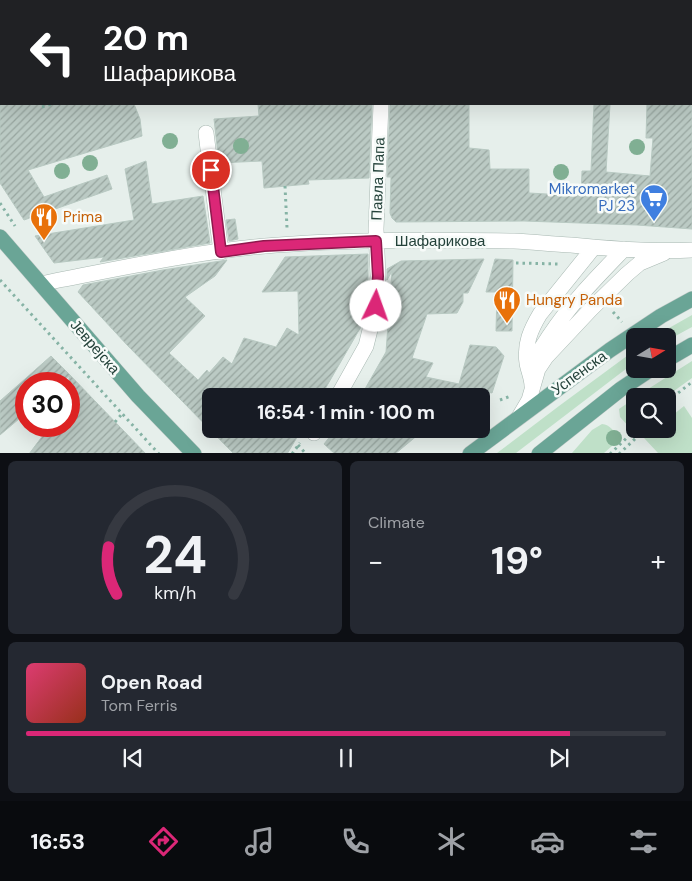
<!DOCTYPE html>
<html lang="en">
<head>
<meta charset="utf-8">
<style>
  body { margin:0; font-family:"DM Sans",sans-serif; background:#242831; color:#f1f3f6; height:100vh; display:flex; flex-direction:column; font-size:19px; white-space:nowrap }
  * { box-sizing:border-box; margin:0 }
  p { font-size:16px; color:#9ea1a6 }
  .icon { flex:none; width:28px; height:28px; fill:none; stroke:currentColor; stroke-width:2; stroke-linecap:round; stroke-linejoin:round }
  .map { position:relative; height:453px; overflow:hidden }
  .side { display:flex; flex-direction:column; gap:8px; padding:8px; background:#0d0f14; flex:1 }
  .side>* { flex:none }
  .top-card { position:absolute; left:0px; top:0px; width:692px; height:105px; box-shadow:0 5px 20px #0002; background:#202124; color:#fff; overflow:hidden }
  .needle { width:32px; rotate:79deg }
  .tools { position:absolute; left:626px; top:328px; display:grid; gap:10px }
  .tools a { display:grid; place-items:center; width:50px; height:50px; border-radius:8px; background:#171b24; box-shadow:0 5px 20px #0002; font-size:25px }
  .speed { position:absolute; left:15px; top:372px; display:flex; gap:10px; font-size:25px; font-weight:700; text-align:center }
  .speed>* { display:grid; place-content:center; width:65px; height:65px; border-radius:50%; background:#171b24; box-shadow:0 5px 20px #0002; line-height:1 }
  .speed .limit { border:8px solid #d22; background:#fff; color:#111 }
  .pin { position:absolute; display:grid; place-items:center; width:42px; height:42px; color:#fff; margin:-21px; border:2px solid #fff; border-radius:50%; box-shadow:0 1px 5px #0007 }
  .me { position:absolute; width:55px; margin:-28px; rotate:3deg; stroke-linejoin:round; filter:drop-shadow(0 0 4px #0008) }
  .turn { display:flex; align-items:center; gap:18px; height:105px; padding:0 20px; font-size:22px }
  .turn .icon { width:65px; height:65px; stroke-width:2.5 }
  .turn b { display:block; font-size:35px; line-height:42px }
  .big { font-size:38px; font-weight:700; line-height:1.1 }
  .side .tile { flex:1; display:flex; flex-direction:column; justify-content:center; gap:8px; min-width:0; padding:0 18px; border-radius:8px; background:#242831 }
  .side .dial { align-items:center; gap:0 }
  .dial svg { height:130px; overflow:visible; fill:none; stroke:#363941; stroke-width:7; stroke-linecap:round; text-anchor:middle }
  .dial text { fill:#f1f3f6; stroke:none }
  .song { display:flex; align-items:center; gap:15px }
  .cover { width:60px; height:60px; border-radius:8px; background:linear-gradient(135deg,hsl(340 70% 55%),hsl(10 70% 35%)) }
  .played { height:5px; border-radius:2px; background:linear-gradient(90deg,#db2777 85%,#363941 85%) }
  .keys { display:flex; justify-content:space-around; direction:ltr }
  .heat { display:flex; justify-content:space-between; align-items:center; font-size:28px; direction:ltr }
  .side .tiles { flex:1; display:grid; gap:8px; grid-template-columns:1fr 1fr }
  .tile:last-child { grid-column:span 2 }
  .trip { position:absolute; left:202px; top:388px; width:288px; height:50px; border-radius:8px; background:#171b24; box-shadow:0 5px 20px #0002; font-weight:700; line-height:50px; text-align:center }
  .menu { display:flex; height:80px; justify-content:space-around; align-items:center; background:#090b0e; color:#9ea1a6 }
  .menu .icon { width:35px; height:35px }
  .menu .on { color:#db2777 }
  .menu b { font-size:22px; color:#f1f3f6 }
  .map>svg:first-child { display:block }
  .green { fill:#bfe0c8 }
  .building { fill:url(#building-hatch); stroke:#b8c9c2 }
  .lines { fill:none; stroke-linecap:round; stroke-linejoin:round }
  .minor-casing { stroke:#a8b8b2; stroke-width:16 }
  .major-casing { stroke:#c2cac8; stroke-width:16 }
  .path { stroke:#86b3a5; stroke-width:3; stroke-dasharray:2.5 4; stroke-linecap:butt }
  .minor { stroke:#fff; stroke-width:15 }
  .major { stroke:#6aa596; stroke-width:15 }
  .tree { fill:#80af93 }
  .route-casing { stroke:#8e194d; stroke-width:12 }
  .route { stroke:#db2777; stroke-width:9 }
  .labels { text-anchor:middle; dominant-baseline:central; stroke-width:5; stroke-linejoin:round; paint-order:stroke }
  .street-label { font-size:15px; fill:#24423a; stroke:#f7fbf9 }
  .shop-label { font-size:15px; fill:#366cbe; stroke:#f7fbf9; text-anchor:end }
  .food-label { font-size:15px; fill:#c56008; stroke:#f7fbf9; text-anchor:start }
</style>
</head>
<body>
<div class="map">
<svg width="692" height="454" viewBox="0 0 692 454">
  <defs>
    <pattern id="building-hatch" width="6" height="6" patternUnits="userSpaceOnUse" patternTransform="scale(1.25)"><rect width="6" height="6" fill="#bbcac4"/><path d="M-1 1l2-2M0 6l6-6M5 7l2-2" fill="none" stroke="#98a6a0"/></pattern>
  </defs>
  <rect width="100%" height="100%" fill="#e6efeb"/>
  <path class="green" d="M692,315V327L668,340V336H655Z
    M635,350V362L516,453H497L559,406Z
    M692,361V378L667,396H637Z
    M635,398V425L631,429L620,417L619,409Z
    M684,406L692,418V453H658L644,438L655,429H668V419Z
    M602,424C610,424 615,433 620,439L604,453H572L592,430Z"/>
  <path class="building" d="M0,104H134L140,119L142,136L28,170L44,197L107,175L112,189L24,220L0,183Z
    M258,104H372L369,178L308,180L309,184L264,188L262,161L219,163L214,119L259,116Z
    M390,104H469V148L489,150L490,169H529V193L581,196L582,171H591L594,104H610L606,172L650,176L653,138H646L647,104H692V229L637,225L524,221L396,222L392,218L390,213L391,177H387Z
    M146,161L152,204L203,196L210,243L100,262L104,257L54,263L35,236L134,220L125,169Z
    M235,219L238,239L229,241L226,220Z
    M368,254V278L367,305L362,325L321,396H278L264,388L257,396H211V429H302L287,454H234L128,346L78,292L83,285L163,270L227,260L215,276L185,297L205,316L169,353L198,380L207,370L209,373L223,357L232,364L244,338L276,347L287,328L299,335L298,291L262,292L285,257Z
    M484,259L468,293H463V302L457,313L427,314L412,358L433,363L426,377L459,384L470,345L496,347L504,356L492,393L483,391L482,396H361L386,352L392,271L387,280V269L401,261Z
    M495,259L513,260L512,331H496L497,292H486Z
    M51,356L69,374L146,454H29L50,426H69V376L59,384H26V413L0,435V401Z
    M336,429H425L395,454H335L324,444Z"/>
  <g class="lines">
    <g class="minor-casing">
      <path id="minor" d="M385,1V0
        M206,133L221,252
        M41,284L59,280C127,267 196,252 265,246C347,239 431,240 514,241C533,242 552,244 571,245C611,249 652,252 692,250
        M534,362C538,352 544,344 550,335C571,303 598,276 624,249
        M532,386C532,378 528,370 527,363C524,344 531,329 540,314L594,247
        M338,396L366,346L376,306L378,276L376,229L381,104
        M519,417L529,400L538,369L546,357L591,309L627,274L640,263L664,253
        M314,433L317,429"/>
    </g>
    <g class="major-casing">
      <path id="major" d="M0,237L138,396L194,454
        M668,359L692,345
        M470,454L610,350L661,316L692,299
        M539,454L621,389L651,369"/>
    </g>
    <path class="path" d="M42,107L52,104
      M285,186L287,228
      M0,203L15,226
      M516,263L558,264
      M0,280L159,454
      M613,312L622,322
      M500,400L511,396
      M668,401L692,382
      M115,422L122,414
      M298,445L306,454
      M292,454L300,443
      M610,454L636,429
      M619,454L638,436"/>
    <use href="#minor" class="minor"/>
    <use href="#major" class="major"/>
  </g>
  <g class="tree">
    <circle cx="170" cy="141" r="8"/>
    <circle cx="241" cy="146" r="8"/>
    <circle cx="637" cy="147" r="8"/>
    <circle cx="90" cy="163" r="8"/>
    <circle cx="62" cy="171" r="8"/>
    <circle cx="561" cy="172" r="8"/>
    <circle cx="614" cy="438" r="8"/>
  </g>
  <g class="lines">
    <g class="route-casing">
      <path id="route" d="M211,170L221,252L264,246L376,241L378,276L376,306"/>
    </g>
    <use href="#route" class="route"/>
  </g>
  <defs>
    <g id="supermarket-pin" transform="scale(1.4375)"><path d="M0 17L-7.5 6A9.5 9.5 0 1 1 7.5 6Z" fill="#3f7fe0" stroke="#f7fbf9"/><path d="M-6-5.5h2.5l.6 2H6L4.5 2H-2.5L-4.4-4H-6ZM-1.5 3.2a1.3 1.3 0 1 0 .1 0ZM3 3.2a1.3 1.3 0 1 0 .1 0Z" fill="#fff"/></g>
    <g id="restaurant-pin" transform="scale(1.4375)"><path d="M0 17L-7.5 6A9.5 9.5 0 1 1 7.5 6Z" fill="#e8710a" stroke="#f7fbf9"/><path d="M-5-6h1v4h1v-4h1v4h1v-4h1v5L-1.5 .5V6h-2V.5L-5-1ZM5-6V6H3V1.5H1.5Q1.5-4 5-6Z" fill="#fff"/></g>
  </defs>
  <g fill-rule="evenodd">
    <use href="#supermarket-pin" x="654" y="198"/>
    <use href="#restaurant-pin" x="44" y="217"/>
    <use href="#restaurant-pin" x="507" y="300"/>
  </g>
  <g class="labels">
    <g class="street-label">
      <text transform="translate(378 179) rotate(-88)">Павла Папа</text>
      <text x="440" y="241">Шафарикова</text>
      <text transform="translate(95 347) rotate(49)">Јеврејска</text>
      <text transform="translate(579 373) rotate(-36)">Успенска</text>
    </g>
    <g class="shop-label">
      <text x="635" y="189">Mikromarket<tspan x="635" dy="17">PJ 23</tspan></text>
    </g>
    <g class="food-label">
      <text x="63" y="217">Prima</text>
      <text x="526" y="300">Hungry Panda</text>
    </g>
  </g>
</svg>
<div class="tools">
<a><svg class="needle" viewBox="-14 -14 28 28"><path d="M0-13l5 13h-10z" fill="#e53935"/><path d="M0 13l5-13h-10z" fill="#9ea1a6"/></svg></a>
<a><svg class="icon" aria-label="search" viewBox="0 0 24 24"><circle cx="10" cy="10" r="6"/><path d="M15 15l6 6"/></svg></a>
</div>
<div class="speed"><div class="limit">30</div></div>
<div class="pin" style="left:211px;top:170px;background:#d93025"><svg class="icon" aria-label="arrive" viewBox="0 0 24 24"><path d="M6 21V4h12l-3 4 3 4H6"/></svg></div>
<svg class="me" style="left:376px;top:306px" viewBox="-20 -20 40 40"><circle r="19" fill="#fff"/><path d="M0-13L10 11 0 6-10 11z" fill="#db2777"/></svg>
<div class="trip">16:54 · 1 min · 100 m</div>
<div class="top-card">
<div class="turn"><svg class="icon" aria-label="left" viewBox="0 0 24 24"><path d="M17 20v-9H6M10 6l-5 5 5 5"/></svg><div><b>20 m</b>Шафарикова</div></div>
</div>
</div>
<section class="side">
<div class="tiles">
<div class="tile dial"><svg viewBox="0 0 100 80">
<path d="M14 69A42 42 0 1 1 86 69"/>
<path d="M14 69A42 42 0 0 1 9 40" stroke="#db2777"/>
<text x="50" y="56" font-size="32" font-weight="700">24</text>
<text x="50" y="72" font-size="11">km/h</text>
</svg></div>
<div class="tile"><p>Climate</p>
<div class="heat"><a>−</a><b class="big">19°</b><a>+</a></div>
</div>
<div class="tile">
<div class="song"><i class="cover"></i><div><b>Open Road</b><p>Tom Ferris</p></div></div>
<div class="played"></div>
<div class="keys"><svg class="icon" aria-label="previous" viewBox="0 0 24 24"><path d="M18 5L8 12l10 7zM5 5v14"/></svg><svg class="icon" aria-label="pause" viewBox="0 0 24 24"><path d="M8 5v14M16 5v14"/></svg><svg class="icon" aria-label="next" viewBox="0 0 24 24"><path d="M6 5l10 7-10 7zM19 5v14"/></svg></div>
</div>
</div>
</section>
<nav class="menu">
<b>16:53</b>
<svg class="icon on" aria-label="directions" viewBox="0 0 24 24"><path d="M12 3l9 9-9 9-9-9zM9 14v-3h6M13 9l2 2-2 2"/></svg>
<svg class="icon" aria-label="music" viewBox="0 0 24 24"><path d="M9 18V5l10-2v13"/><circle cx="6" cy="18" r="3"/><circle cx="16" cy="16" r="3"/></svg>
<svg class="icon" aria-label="phone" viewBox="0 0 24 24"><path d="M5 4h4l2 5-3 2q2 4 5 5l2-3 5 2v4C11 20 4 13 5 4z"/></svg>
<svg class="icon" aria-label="climate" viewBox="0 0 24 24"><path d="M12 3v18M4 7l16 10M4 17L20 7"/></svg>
<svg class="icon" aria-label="car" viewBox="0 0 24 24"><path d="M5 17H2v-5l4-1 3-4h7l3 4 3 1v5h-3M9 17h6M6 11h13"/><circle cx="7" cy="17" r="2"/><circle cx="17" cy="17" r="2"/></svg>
<svg class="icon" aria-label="filters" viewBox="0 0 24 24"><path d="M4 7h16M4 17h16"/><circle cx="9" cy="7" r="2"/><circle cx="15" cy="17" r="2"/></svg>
</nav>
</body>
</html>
